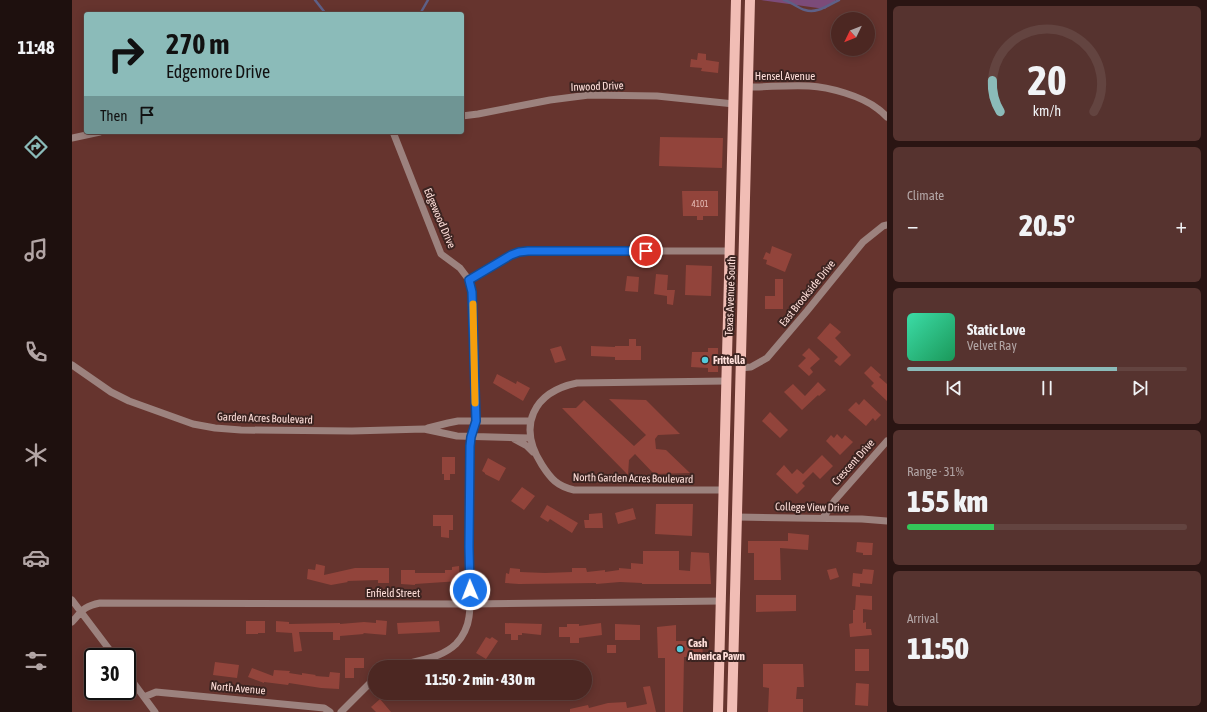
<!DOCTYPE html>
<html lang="en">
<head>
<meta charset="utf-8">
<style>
  body { margin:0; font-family:"Asap Condensed",sans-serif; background:#56332f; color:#f1f3f6; height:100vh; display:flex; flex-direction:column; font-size:15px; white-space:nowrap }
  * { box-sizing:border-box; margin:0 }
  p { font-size:13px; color:#b2a5a5 }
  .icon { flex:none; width:22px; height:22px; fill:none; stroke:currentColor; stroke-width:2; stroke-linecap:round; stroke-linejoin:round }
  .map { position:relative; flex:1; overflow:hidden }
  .side { display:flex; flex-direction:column; gap:6px; padding:6px; background:#2a1513; width:320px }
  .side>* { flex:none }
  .hud { position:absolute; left:12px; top:12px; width:380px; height:122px; border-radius:4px; box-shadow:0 2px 10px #0003,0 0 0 1px #634440; background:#8bbbb9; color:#111; overflow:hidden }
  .needle { width:26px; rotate:227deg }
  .controls { position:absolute; left:759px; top:12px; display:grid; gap:8px }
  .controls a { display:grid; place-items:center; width:44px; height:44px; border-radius:50%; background:#4c2722; box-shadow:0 2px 10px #0003,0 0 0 1px #634440; font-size:20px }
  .speed { position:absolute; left:12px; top:648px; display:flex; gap:8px; font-size:20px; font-weight:700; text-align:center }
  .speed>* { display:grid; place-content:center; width:52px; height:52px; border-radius:50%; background:#4c2722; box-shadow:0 2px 10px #0003,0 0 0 1px #634440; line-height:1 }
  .speed .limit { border:2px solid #111; border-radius:6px; background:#fff; color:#111 }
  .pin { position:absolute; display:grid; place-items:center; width:34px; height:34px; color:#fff; margin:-17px; border:2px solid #fff; border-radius:50%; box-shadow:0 1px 4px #0007 }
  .me { position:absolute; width:44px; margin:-22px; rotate:359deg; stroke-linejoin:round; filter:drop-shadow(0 0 3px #0008) }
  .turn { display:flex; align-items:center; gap:14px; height:84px; padding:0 16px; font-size:18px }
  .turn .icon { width:52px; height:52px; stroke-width:2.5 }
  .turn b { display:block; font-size:28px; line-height:34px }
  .then { display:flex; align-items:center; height:38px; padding:0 16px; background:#0003; gap:8px; font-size:15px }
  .big { font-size:30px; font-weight:800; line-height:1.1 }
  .side .card { flex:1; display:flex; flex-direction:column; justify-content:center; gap:6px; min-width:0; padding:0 14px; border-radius:6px; background:#56332f }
  .side .dial { align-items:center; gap:0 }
  .dial svg { height:104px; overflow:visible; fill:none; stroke:#634440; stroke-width:7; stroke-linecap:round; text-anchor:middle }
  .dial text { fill:#f1f3f6; stroke:none }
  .song { display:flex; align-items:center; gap:12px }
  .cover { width:48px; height:48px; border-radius:6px; background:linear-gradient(135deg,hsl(160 70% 55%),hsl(150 70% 35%)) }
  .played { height:4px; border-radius:2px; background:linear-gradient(90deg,#8bbbb9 75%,#634440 75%) }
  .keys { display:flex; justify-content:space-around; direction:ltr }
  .heat { display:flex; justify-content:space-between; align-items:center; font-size:22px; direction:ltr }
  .charge { height:6px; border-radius:3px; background:linear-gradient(90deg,#34c759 31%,#634440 0) }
  .trip { position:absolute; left:296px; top:660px; width:224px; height:40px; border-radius:20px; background:#4c2722; box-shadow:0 2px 10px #0003,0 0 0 1px #634440; font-weight:800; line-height:40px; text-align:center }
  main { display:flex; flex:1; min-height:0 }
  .menu { display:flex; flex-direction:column; width:72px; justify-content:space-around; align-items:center; background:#1e100e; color:#b2a5a5 }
  .menu .icon { width:28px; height:28px }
  .menu .active { color:#8bbbb9 }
  .menu b { font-size:18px; color:#f1f3f6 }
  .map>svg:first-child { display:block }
  .green { fill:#7c4b79 }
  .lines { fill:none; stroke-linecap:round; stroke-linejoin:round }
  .stream { stroke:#5e6087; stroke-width:2.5 }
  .building { fill:#92443b }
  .street { stroke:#9c827e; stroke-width:7 }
  .primary { stroke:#f1bdb5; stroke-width:10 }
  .route-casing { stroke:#114b97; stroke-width:10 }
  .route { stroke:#1a73e8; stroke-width:7 }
  .slow { stroke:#f59e0b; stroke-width:7 }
  .poi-dot { fill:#53cadc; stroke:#3c2421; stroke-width:1.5 }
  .labels { text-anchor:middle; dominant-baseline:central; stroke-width:4; stroke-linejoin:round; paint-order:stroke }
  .number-label { font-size:9px; fill:#e4b8b2 }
  .street-label { font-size:11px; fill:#ffdfda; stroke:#3c2421 }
  .poi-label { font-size:11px; font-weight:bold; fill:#ffdfda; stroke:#3c2421; text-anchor:start }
</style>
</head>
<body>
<main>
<nav class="menu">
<b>11:48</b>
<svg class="icon active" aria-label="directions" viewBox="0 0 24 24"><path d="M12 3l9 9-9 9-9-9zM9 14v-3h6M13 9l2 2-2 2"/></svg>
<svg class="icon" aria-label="music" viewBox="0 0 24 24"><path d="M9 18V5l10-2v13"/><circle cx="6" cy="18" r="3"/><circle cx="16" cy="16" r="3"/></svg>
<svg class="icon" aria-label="phone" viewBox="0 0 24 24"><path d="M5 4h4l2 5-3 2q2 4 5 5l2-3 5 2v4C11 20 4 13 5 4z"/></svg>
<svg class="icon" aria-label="climate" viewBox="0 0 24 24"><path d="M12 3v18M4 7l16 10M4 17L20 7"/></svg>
<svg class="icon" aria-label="car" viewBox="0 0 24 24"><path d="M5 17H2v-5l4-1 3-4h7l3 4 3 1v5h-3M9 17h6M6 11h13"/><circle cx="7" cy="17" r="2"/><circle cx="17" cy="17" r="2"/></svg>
<svg class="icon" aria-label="filters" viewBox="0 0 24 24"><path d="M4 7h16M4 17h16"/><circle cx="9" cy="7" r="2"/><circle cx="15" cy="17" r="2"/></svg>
</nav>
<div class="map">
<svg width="815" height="712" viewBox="0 0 815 712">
  <rect width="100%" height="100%" fill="#66342e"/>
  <path class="green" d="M689,0H764L753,9Z"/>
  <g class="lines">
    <path class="stream" d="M243,0L254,14
      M712,0C720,2 725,8 733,10C745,14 756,5 767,0
      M348,14L356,0"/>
  </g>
  <path class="building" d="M626,53L634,54V60L647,62L646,73L629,71L630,68L618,67L619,59L625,60Z
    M588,137L651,138L650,168L587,166Z
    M610,191H646V216H631V220H625V216H611Z
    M700,246L720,254L713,272L694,264L695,260L691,259L694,252L698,254Z
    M614,265L640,266L639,296L613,295Z
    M584,274L596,275L595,290H603L601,305L595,304V296L582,294Z
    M555,276L567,277L566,292L553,291Z
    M703,279H711V309H693V296H703Z
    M758,323L769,332L763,338L779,355L768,366L762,361L766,357L745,338Z
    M557,339H564V346H569V360H543V357L519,356V346L543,347V346H557Z
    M489,346L494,360L483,363L478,349Z
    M636,348H646V372H636V368L619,367L620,352H636Z
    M737,348L748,359L738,368L741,372L737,376L726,366L734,358L730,355Z
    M799,366L809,375L807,377L815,384V401L799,386L802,383L792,373Z
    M425,374L444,384L445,381L458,388L451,401L421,383Z
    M746,382L754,390L747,396L746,395L730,410L712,392L721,384L733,396Z
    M537,399L574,400L608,434L586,435L583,439L584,449L594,450L618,473L582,474L563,454L557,460L556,475L490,408H504L512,400L562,446L574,435Z
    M792,399L809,415L803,421L801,418L794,426L776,410L784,402L787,405Z
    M698,412L716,430L708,438L690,421Z
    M765,434L770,439L773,435L781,442L768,455L754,441L759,435L762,438Z
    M750,455L761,466L748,479L741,472L730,483L733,486L725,494L704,474L712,465L720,474L725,469L731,474Z
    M370,457H383V474H378V480H372V474H370Z
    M416,458L434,468L427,481L413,474V473L410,471Z
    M450,487L463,496L452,510L439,501Z
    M584,504H621L620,536L583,534Z
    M475,505L506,523L500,533L478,519L476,522L468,517Z
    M561,508L564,519L546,524L543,513Z
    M530,513L531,528H513L512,520H517V514Z
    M361,515H381V530H377V538L369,537V526H361Z
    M716,533L737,535L736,550L708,548L709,580H682V553H676V541H716Z
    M785,542L801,543L800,555H791V553L784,552Z
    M571,551H607V570L618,571L619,552L637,553L639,584H570V583L548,582L524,584V583L447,584L433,583L434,573L437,574L438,568L448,569V572L473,573L500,572V568H514L515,572L533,570V572L547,570V568L559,569V563L571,564Z
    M244,564L253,566L252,575L283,568H317V583H306V580L275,581L276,582L259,585L235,579L236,569L243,570Z
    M387,566L388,581L343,584V585L329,584V570H343V573H373V570H380V567Z
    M764,568L767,577L758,580L755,570Z
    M791,569L802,570L800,584L788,583V587L780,586L781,573L790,574Z
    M684,595H724V611L684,612Z
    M784,595L800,596V610L791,609V623L794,622V629H799L800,635L778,637L777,624L781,623V610H783Z
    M304,620L315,621L314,635L291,633L292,634L268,636V640H261V632H227L230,651L222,652L220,633L204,632V621L217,622V624L268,623V624L292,622L304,623Z
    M174,621H193V633H186V634H174Z
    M367,621L368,632L326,634L325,623Z
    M433,623L470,624L469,635L450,633V635H446V640H439V634H433Z
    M529,623L530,635L507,638V643H498V637H487V627H495V624H507V626Z
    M543,624L568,625V640H543Z
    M604,625V641H630L631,657H612L611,712H593V658H586L585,627Z
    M414,637L418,639L420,637L426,641L414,659L404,653Z
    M535,645H544V653H535Z
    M783,649H797V671H783Z
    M273,658H292V668H282V678H273Z
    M419,659H428V667H420Z
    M143,662L167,665L165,678L141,675Z
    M691,664H731L732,687H725L724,699H731V712H696L697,688L691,687Z
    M180,668L201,676L202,670L218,671L217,673L230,675V673L244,675L243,676L257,677L258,672L268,673L267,689L249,688L217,683L216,685L192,682V683L176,677Z
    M784,683L797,684L796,706L783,705Z
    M578,686L584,712H498V709L516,705L517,708L536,703L554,702L555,708L575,704L571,687Z
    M308,699L319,712H304L299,707Z"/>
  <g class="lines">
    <path class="street" d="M676,87C696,87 717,85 737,86C757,87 790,96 806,109C809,111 812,114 815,117
      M390,116L406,114L478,100L517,95L585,96L662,104
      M321,132L369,254L388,268L397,280L400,292L404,421L399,437C397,474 396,512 397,550C397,570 400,597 397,617C396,626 391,637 384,644C367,660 345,659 325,667
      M0,138L28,132
      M397,280C416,269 435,253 457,251H658
      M0,365L39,392L57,401L121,424L143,428L169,430L280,431L352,429L385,436L458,438
      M668,368L679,367L695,358L735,311L791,242L811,226L815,225
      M356,428L376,423L386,421H459
      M442,439L455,446L461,452
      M652,490H502C485,486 479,479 470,465C445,426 461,392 505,383L655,381
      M665,517L790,519L815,521
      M751,518L763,500L815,441
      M0,600L43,657
      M0,622C10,611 12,606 28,603L398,604L650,601
      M55,674L83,712
      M72,697L84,692L252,708L258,712
      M269,712L297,684L303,679"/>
    <path class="primary" d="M646,712L664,0
      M660,712L678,0"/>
  </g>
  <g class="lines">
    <g class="route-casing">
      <path id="route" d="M398,590L397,547L398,446L399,437L404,421L400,292L397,280L439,255L447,252L456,251H574"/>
    </g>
    <use href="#route" class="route"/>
    <path class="slow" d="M401,304L403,403"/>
  </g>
  <g class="poi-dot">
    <circle cx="633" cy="360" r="4"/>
    <circle cx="608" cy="649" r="4"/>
  </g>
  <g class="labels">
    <g class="number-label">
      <text x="628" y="204">4101</text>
    </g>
    <g class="street-label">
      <text x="713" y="76">Hensel Avenue</text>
      <text transform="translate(525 86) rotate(-2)">Inwood Drive</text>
      <text transform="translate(368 218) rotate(67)">Edgewood Drive</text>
      <text transform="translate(735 293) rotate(-51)">East Brookside Drive</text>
      <text transform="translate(658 296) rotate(-88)">Texas Avenue South</text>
      <text transform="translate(193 418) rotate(2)">Garden Acres Boulevard</text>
      <text transform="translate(781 462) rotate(-48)">Crescent Drive</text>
      <text transform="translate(561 478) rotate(1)">North Garden Acres Boulevard</text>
      <text transform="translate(740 507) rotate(1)">College View Drive</text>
      <text x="321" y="593">Enfield Street</text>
      <text transform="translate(166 688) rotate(5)">North Avenue</text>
    </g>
    <g class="poi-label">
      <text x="641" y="360">Frittella</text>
      <text x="616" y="643">Cash<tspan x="616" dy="13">America Pawn</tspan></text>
    </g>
  </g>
</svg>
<div class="controls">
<a><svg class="needle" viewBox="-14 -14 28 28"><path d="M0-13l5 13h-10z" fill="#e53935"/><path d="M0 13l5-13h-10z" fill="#b2a5a5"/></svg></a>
</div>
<div class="speed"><div class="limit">30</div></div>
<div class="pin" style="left:574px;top:251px;background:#d93025"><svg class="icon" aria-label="arrive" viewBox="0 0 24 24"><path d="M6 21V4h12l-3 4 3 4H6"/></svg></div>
<svg class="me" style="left:398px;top:590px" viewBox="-20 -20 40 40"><circle r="17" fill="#1a73e8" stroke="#fff" stroke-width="3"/><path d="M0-11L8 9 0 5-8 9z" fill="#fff"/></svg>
<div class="trip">11:50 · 2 min · 430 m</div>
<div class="hud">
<div class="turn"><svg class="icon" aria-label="right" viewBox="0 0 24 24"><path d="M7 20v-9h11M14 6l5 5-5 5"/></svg><div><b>270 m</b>Edgemore Drive</div></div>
<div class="then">Then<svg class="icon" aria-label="arrive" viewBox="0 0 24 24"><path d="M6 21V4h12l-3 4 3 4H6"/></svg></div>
</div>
</div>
<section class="side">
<div class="card dial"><svg viewBox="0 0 100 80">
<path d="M14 69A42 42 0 1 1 86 69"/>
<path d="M14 69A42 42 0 0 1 8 45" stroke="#8bbbb9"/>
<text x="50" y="56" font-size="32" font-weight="700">20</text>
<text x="50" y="72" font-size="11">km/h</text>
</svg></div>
<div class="card"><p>Climate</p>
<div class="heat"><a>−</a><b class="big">20.5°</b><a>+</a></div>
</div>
<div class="card">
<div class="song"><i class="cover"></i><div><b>Static Love</b><p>Velvet Ray</p></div></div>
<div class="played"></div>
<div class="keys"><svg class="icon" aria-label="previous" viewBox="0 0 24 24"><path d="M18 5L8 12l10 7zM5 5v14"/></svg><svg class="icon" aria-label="pause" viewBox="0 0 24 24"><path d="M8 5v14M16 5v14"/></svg><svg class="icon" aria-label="next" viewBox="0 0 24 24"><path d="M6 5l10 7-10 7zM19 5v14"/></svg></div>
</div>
<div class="card"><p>Range · 31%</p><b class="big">155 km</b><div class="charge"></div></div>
<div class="card"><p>Arrival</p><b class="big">11:50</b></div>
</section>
</main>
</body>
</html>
